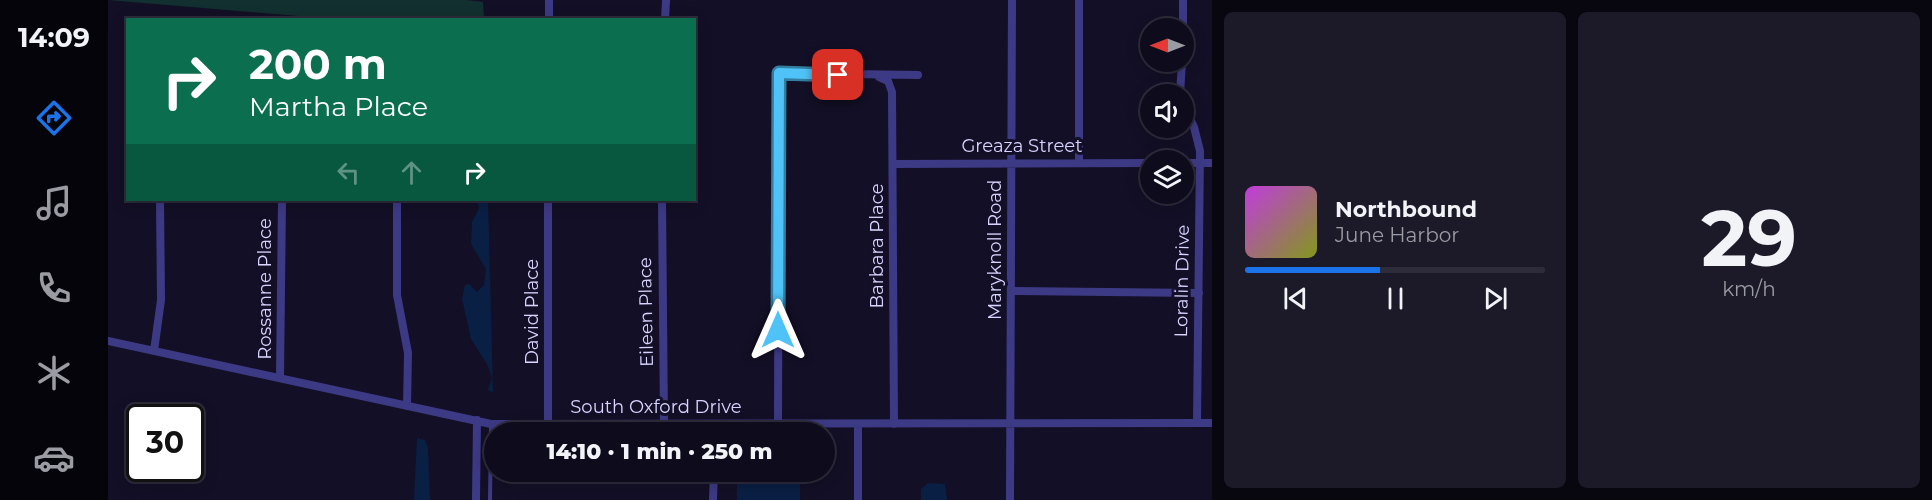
<!DOCTYPE html>
<html lang="en">
<head>
<meta charset="utf-8">
<style>
  body { margin:0; font-family:Montserrat,sans-serif; background:#1c1929; color:#f1f3f6; height:100vh; display:flex; flex-direction:column; font-size:22px; white-space:nowrap }
  * { box-sizing:border-box; margin:0 }
  p { font-size:20px; color:#9b9ba3 }
  .icon { flex:none; width:33px; height:33px; fill:none; stroke:currentColor; stroke-width:2; stroke-linecap:round; stroke-linejoin:round }
  .map { position:relative; flex:1; overflow:hidden }
  .drawer { display:flex; flex-direction:column; gap:12px; padding:12px; background:#08060f; width:720px }
  .drawer>* { flex:none }
  .banner { position:absolute; left:18px; top:18px; width:570px; height:183px; border-radius:0px; box-shadow:0 3px 15px #0003,0 0 0 2px #2e2b3b; background:#0b6e4f; color:#fff; overflow:hidden }
  .needle { width:39px; rotate:270deg }
  .fabs { position:absolute; left:1032px; top:18px; display:grid; gap:12px }
  .fabs a { display:grid; place-items:center; width:54px; height:54px; border-radius:50%; background:#0e0b1c; box-shadow:0 3px 15px #0003,0 0 0 2px #2e2b3b; font-size:30px }
  .speed { position:absolute; left:18px; top:404px; display:flex; gap:12px; font-size:30px; font-weight:700; text-align:center }
  .speed>* { display:grid; place-content:center; width:78px; height:78px; border-radius:50%; background:#0e0b1c; box-shadow:0 3px 15px #0003,0 0 0 2px #2e2b3b; line-height:1 }
  .speed .limit { border:3px solid #111; border-radius:9px; background:#fff; color:#111 }
  .pin { position:absolute; display:grid; place-items:center; width:51px; height:51px; color:#fff; margin:-26px; border-radius:12px; box-shadow:0 3px 9px #0006 }
  .me { position:absolute; width:66px; margin:-33px; rotate:0deg; stroke-linejoin:round; filter:drop-shadow(0 0 4px #0008) }
  .turn { display:flex; align-items:center; gap:21px; height:126px; padding:0 24px; font-size:27px }
  .turn .icon { width:78px; height:78px; stroke-width:2.5 }
  .turn b { display:block; font-size:42px; line-height:51px }
  .lanes { display:flex; align-items:center; height:57px; padding:0 24px; background:#0003; justify-content:center; gap:30px; direction:ltr }
  .lanes .off { opacity:.35 }
  .drawer .tile { flex:1; display:flex; flex-direction:column; justify-content:center; gap:9px; min-width:0; padding:0 21px; border-radius:9px; background:#1c1929 }
  .drawer .dial { align-items:center; gap:0 }
  .dial b { font-size:78px; line-height:1 }
  .song { display:flex; align-items:center; gap:18px }
  .cover { width:72px; height:72px; border-radius:9px; background:linear-gradient(135deg,hsl(290 70% 55%),hsl(70 70% 35%)) }
  .played { height:6px; border-radius:3px; background:linear-gradient(90deg,#1a73e8 45%,#2e2b3b 45%) }
  .keys { display:flex; justify-content:space-around; direction:ltr }
  .drawer .tiles { flex:1; display:grid; gap:12px; grid-template-columns:repeat(2,1fr) }
  .trip { position:absolute; left:376px; top:422px; width:351px; height:60px; border-radius:30px; background:#0e0b1c; box-shadow:0 3px 15px #0003,0 0 0 2px #2e2b3b; font-weight:800; line-height:60px; text-align:center }
  main { display:flex; flex:1; min-height:0 }
  .tab-bar { display:flex; flex-direction:column; width:108px; justify-content:space-around; align-items:center; background:#06040b; color:#9b9ba3 }
  .tab-bar .icon { width:42px; height:42px }
  .tab-bar .selected { color:#1a73e8 }
  .tab-bar b { font-size:27px; color:#f1f3f6 }
  .map>svg:first-child { display:block }
  .green { fill:#12302f }
  .water { fill:#0a1f44 }
  .lines { fill:none; stroke-linecap:round; stroke-linejoin:round }
  .service { stroke:#3d3a85; stroke-width:4 }
  .minor { stroke:#3d3a85; stroke-width:8 }
  .route-casing { stroke:#337fa1; stroke-width:15 }
  .route { stroke:#4fc3f7; stroke-width:10 }
  .labels { text-anchor:middle; dominant-baseline:central; stroke-width:6; stroke-linejoin:round; paint-order:stroke }
  .street-label { font-size:18px; fill:#d9d4ff; stroke:#130f26 }
</style>
</head>
<body>
<main>
<nav class="tab-bar">
<b>14:09</b>
<svg class="icon selected" aria-label="directions" viewBox="0 0 24 24"><path d="M12 3l9 9-9 9-9-9zM9 14v-3h6M13 9l2 2-2 2"/></svg>
<svg class="icon" aria-label="music" viewBox="0 0 24 24"><path d="M9 18V5l10-2v13"/><circle cx="6" cy="18" r="3"/><circle cx="16" cy="16" r="3"/></svg>
<svg class="icon" aria-label="phone" viewBox="0 0 24 24"><path d="M5 4h4l2 5-3 2q2 4 5 5l2-3 5 2v4C11 20 4 13 5 4z"/></svg>
<svg class="icon" aria-label="climate" viewBox="0 0 24 24"><path d="M12 3v18M4 7l16 10M4 17L20 7"/></svg>
<svg class="icon" aria-label="car" viewBox="0 0 24 24"><path d="M5 17H2v-5l4-1 3-4h7l3 4 3 1v5h-3M9 17h6M6 11h13"/><circle cx="7" cy="17" r="2"/><circle cx="17" cy="17" r="2"/></svg>
</nav>
<div class="map">
<svg width="1104" height="500" viewBox="0 0 1104 500">
  <rect width="100%" height="100%" fill="#130f26"/>
  <path class="green" d="M0,0H359L375,2L376,19L238,20Z"/>
  <path class="water" d="M368,200H380L385,393L380,390L384,378L380,366L363,339L354,299L357,285L361,284L369,292L376,285L378,269L363,244L364,222L371,208Z
    M309,438L317,440L320,447L322,500H306Z
    M692,482V500H629V482Z
    M820,483L837,484L839,500H813V489Z"/>
  <g class="lines">
    <path class="service" d="M382,500L383,426"/>
    <path class="minor" d="M441,20V0
      M557,20L558,0
      M1075,28V0
      M771,77L780,81L784,92L786,424
      M1072,94L1074,62
      M1076,107L1086,127L1092,151L1089,422
      M971,163V0
      M1076,163H1104
      M785,164L1042,163
      M289,200V295L300,353L299,406
      M554,200L556,424
      M904,291L1091,293
      M0,341L383,424L1104,423
      M46,351L53,300L52,200
      M172,378L174,200
      M670,423L671,73L810,75
      M440,424V200
      M368,500L369,420
      M605,500L606,471
      M750,500V424
      M902,500L904,0"/>
  </g>
  <g class="lines">
    <g class="route-casing">
      <path id="route" d="M670,330L671,73L730,75"/>
    </g>
    <use href="#route" class="route"/>
  </g>
  <g class="labels">
    <g class="street-label">
      <text x="914" y="146">Greaza Street</text>
      <text transform="translate(769 246) rotate(-90)">Barbara Place</text>
      <text transform="translate(887 250) rotate(-90)">Maryknoll Road</text>
      <text transform="translate(1074 281) rotate(-89)">Loralin Drive</text>
      <text transform="translate(157 289) rotate(-90)">Rossanne Place</text>
      <text transform="translate(424 312) rotate(-90)">David Place</text>
      <text transform="translate(538 312) rotate(-91)">Eileen Place</text>
      <text x="548" y="407">South Oxford Drive</text>
    </g>
  </g>
</svg>
<div class="fabs">
<a><svg class="needle" viewBox="-14 -14 28 28"><path d="M0-13l5 13h-10z" fill="#e53935"/><path d="M0 13l5-13h-10z" fill="#9b9ba3"/></svg></a>
<a><svg class="icon" aria-label="sound" viewBox="0 0 24 24"><path d="M4 9h4l5-4v14l-5-4H4zM17 9q2 3 0 6"/></svg></a>
<a><svg class="icon" aria-label="layers" viewBox="0 0 24 24"><path d="M12 4l9 5-9 5-9-5zM3 14l9 5 9-5"/></svg></a>
</div>
<div class="speed"><div class="limit">30</div></div>
<div class="pin" style="left:730px;top:75px;background:#d93025"><svg class="icon" aria-label="arrive" viewBox="0 0 24 24"><path d="M6 21V4h12l-3 4 3 4H6"/></svg></div>
<svg class="me" style="left:670px;top:330px" viewBox="-20 -20 40 40"><path d="M0-17L14 15 0 8-14 15z" fill="#4fc3f7" stroke="#fff" stroke-width="4"/></svg>
<div class="trip">14:10 · 1 min · 250 m</div>
<div class="banner">
<div class="turn"><svg class="icon" aria-label="right" viewBox="0 0 24 24"><path d="M7 20v-9h11M14 6l5 5-5 5"/></svg><div><b>200 m</b>Martha Place</div></div>
<div class="lanes"><svg class="icon off" aria-label="left" viewBox="0 0 24 24"><path d="M17 20v-9H6M10 6l-5 5 5 5"/></svg><svg class="icon off" aria-label="ahead" viewBox="0 0 24 24"><path d="M12 20V5M6 11l6-6 6 6"/></svg><svg class="icon" aria-label="right" viewBox="0 0 24 24"><path d="M7 20v-9h11M14 6l5 5-5 5"/></svg></div>
</div>
</div>
<section class="drawer">
<div class="tiles">
<div class="tile">
<div class="song"><i class="cover"></i><div><b>Northbound</b><p>June Harbor</p></div></div>
<div class="played"></div>
<div class="keys"><svg class="icon" aria-label="previous" viewBox="0 0 24 24"><path d="M18 5L8 12l10 7zM5 5v14"/></svg><svg class="icon" aria-label="pause" viewBox="0 0 24 24"><path d="M8 5v14M16 5v14"/></svg><svg class="icon" aria-label="next" viewBox="0 0 24 24"><path d="M6 5l10 7-10 7zM19 5v14"/></svg></div>
</div>
<div class="tile dial"><b>29</b><p>km/h</p></div>
</div>
</section>
</main>
</body>
</html>
